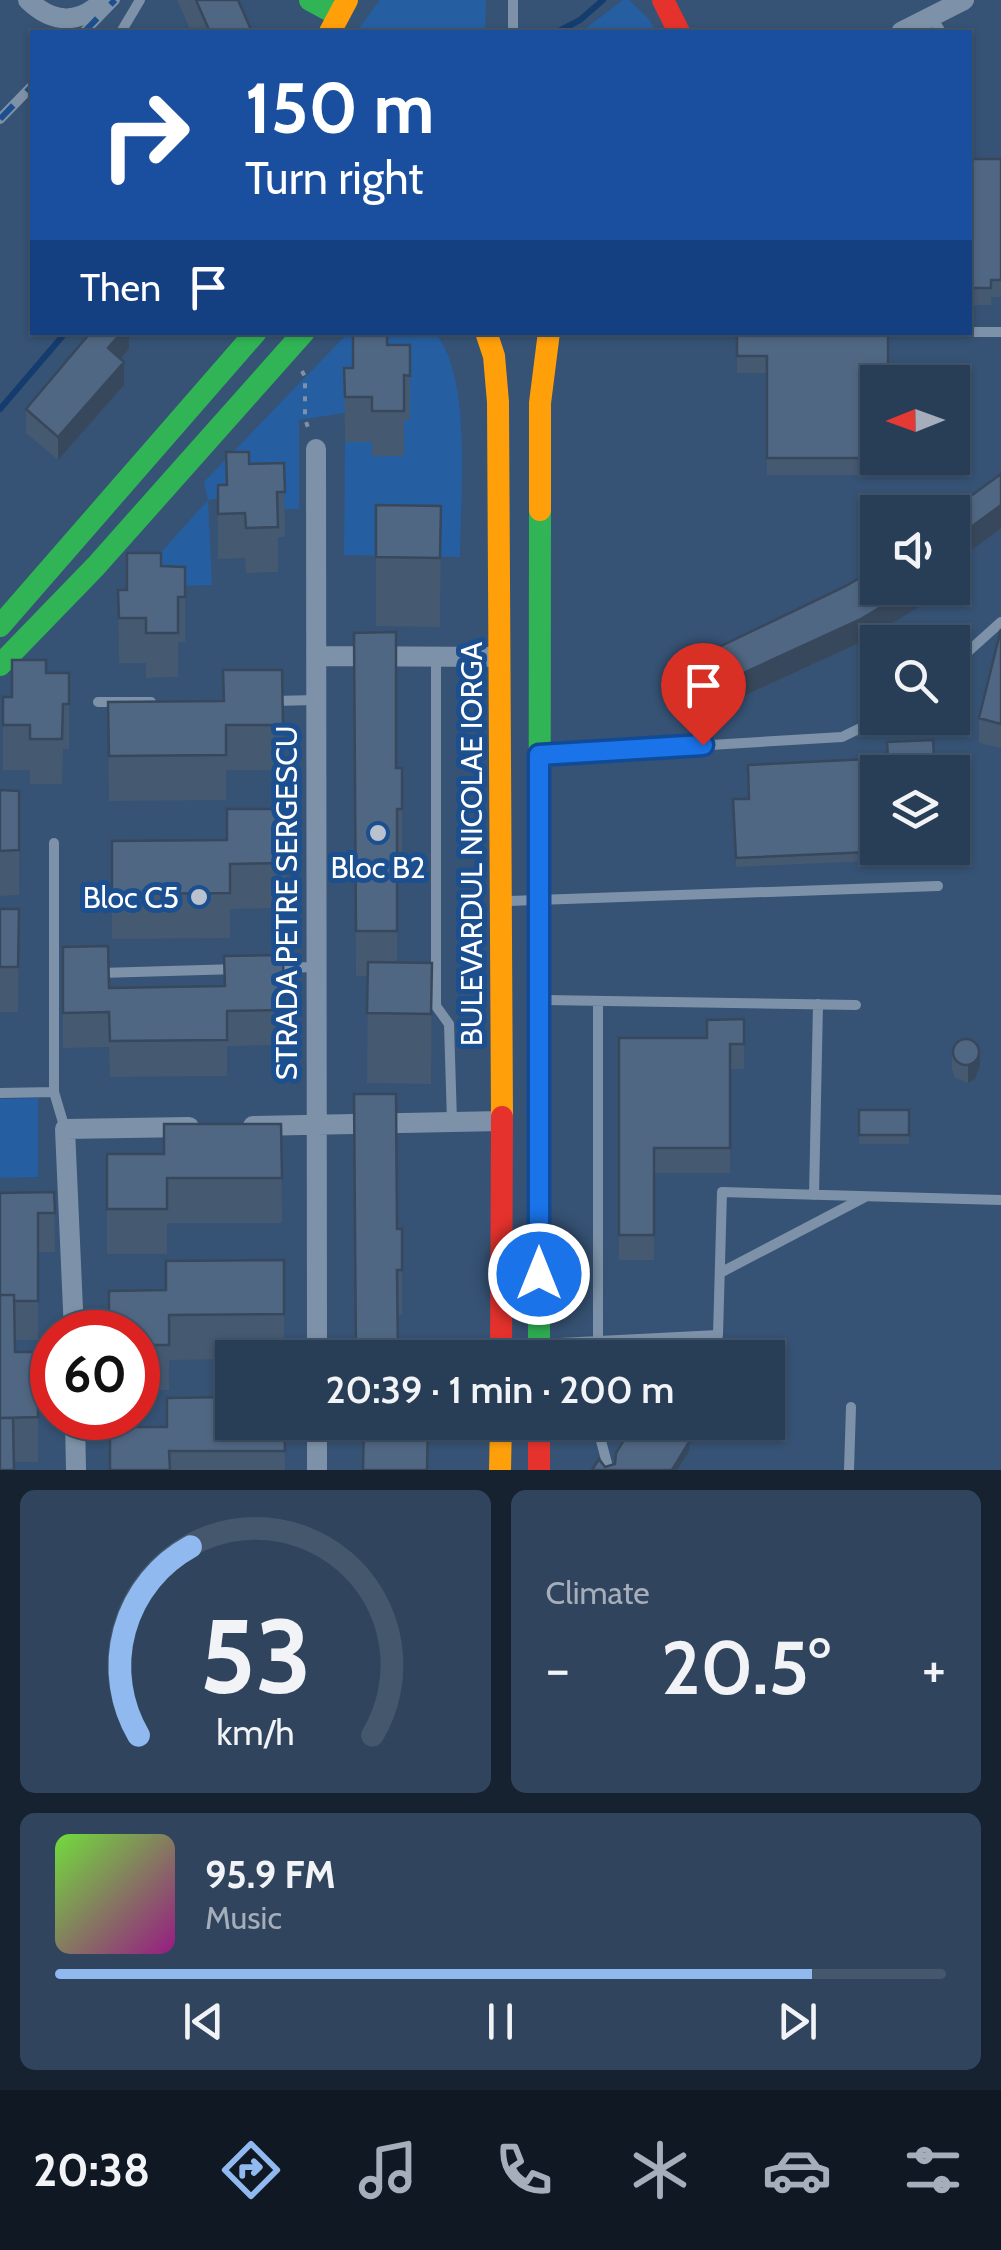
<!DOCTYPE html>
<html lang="en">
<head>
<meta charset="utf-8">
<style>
  body { margin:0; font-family:Cabin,sans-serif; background:#30455d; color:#f1f3f6; height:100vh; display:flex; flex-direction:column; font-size:38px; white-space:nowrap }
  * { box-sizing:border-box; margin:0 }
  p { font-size:32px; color:#a5aeba }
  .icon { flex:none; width:55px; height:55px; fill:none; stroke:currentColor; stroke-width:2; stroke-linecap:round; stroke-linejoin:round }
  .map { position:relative; height:1470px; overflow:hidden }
  .sheet { display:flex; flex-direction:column; gap:20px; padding:20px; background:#162230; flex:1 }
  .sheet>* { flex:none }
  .top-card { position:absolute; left:30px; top:30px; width:942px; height:305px; border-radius:0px; box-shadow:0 2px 8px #0004,0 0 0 2px #44576d; background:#1a4fa0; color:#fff; overflow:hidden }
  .needle { width:65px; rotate:269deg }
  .tools { position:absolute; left:860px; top:365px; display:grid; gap:20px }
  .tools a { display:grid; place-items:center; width:110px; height:110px; border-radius:0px; background:#283e57; box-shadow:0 2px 8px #0004,0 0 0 2px #44576d; font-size:50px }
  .speed { position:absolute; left:30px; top:1310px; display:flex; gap:20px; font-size:50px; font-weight:700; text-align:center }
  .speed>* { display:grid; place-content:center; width:130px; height:130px; border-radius:50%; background:#283e57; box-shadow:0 2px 8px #0004,0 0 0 2px #44576d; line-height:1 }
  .speed .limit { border:15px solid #d22; background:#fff; color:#111 }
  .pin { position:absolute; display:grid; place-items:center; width:85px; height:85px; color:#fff; margin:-102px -42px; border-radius:50% 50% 50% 0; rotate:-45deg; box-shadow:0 0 10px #0007 }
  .pin .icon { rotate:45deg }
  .me { position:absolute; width:110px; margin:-55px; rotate:0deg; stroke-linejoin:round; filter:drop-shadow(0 0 8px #0008) }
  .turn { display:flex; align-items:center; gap:35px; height:210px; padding:0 50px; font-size:45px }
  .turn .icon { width:130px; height:130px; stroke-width:2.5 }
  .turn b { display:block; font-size:70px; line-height:85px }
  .then { display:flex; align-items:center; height:95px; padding:0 50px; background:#0003; gap:20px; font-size:38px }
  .big { font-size:75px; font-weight:600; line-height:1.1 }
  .sheet .widget { flex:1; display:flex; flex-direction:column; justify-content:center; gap:15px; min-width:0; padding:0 35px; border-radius:15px; background:#30455d }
  .sheet .dial { align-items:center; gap:0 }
  .dial svg { height:260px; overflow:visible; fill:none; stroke:#44576d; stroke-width:7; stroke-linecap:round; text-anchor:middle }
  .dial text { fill:#f1f3f6; stroke:none }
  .song { display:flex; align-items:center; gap:30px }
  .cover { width:120px; height:120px; border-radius:15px; background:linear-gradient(135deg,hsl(100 70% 55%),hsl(310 70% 35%)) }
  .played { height:10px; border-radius:5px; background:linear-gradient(90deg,#90b9f0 85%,#44576d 85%) }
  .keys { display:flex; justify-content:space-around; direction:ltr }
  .heat { display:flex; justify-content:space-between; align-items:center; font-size:55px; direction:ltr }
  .sheet .tiles { flex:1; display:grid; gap:20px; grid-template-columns:1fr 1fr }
  .widget:last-child { grid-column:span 2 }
  .trip { position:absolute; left:215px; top:1340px; width:570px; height:100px; border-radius:0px; background:#283e57; box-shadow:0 2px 8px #0004,0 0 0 2px #44576d; font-weight:600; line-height:100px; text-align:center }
  .tab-bar { display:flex; height:160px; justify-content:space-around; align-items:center; background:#101923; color:#a5aeba }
  .tab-bar .icon { width:70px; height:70px }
  .tab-bar .on { color:#90b9f0 }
  .tab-bar b { font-size:45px; color:#f1f3f6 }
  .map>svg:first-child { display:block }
  .green { fill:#265fa1 }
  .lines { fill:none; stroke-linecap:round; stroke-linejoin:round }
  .stream { stroke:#153c6e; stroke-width:6 }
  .path { stroke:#7d92a8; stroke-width:4; stroke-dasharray:5 8; stroke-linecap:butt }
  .lane { stroke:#7d92a8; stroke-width:10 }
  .street { stroke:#7d92a8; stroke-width:20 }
  .fast { stroke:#30b455; stroke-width:22 }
  .slow { stroke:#ff9f0a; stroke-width:22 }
  .jam { stroke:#e5322d; stroke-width:22 }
  .rail-casing { stroke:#7e92a7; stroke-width:10 }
  .rail { stroke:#1b4f8f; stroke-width:6; stroke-dasharray:19; stroke-linecap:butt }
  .wall { fill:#455971 }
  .shaded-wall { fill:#38485c }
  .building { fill:#506783; stroke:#38485c; stroke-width:2.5 }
  .route-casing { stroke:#114b97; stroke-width:25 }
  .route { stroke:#1a73e8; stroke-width:18 }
  .poi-dot { fill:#b9c2ce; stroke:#1b4f8f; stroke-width:4 }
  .labels { text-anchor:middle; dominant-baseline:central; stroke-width:10; stroke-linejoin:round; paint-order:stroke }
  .street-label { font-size:30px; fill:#fff; stroke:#1b4f8f }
  .poi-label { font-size:30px; fill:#fff; stroke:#1b4f8f }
</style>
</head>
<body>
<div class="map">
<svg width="1001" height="1470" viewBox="0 0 1001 1470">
  <rect width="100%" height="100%" fill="#365274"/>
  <path class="green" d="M380,0H486L485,32H356Z
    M623,0H629L648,18L656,32H581Z
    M348,333H435C473,378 460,497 460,557L344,555L345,442H372L404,455V420L344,413L299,420V509H249L226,497L208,500L212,585L130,587L208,500L204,482Z
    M38,1098V1177L0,1178V1099Z"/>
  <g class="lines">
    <path class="stream" d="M557,32L580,20L603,0
      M0,409L66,332"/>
    <path class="path" d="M302,371L305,377V419L309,430"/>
    <path class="lane" d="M513,0V32
      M932,17L941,32
      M121,32L140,0
      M951,332H1001
      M436,657V1006L449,1024L452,1121
      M952,666L1001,622
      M273,701L316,700
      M98,702H151
      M545,755L842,737L881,718
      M54,843V1092L65,1129
      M509,901L938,886
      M275,968L315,967
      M100,973L238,969
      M545,1000L856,1005
      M598,1001V1341
      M0,1093L54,1092
      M814,1195L818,1004
      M720,1273L865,1197
      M540,1344L718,1335L722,1192L1001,1200
      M596,1422L608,1467
      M849,1470L851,1407"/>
    <path class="street" d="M28,0C53,24 79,25 104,0
      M901,32L964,0
      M316,449L317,1358
      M316,656L500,657
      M253,1126L502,1121
      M74,1332L65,1129L189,1127
      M75,1418L76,1470
      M317,1422V1470"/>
    <path class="fast" d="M310,0L338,15
      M0,626L256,332
      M0,665L96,566L304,332
      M539,1358L540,510"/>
    <path class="slow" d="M330,32L347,0
      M486,332L494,356L498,402L502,1117
      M540,510V403L549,332
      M500,1470L501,1422"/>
    <path class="jam" d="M663,0L679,32
      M501,1358L502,1117
      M539,1422V1470"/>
    <g class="rail-casing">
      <path id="rail" d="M84,32L115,0
        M0,119L32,86"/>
    </g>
    <use href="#rail" class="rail"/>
  </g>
  <path class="wall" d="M177,0H238L252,32H191Z
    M970,159H1001V297H991V305H970Z
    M88,332H129V349L120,358L124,385L58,460L26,433V409L88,338Z
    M737,332L888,458V475H767V373H737Z
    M387,345H410V420H404V456H372V442H345L344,368H353Z
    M284,463L285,537H278V572L246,573L245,558L218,559V485H226L249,464Z
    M376,505L441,506L440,627L376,626Z
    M161,566L185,567V642H178V677L146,678V663H119L118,590H127Z
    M942,588V593L859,643L728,703V709L690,710L688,647L721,646Z
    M1001,629V748L979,743V718Z
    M354,633L396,768H402V854H397V962L432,963L431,1084L367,1083L368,976H356Z
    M282,670L283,770H226V800L109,801L108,702L223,701Z
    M46,673H69V749H63L62,784H30V770H3V697H12Z
    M888,758L938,848V858L736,867L733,799H749Z
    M0,790L19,791V895L0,896Z
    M286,809L287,908L230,909V938L112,939V841L227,840Z
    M0,909H19L18,1012H0Z
    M63,947L109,988L224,986L283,955L284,1045L227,1046V1076L110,1077L109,1047L63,1048Z
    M744,1019V1069H730V1173H654V1260H619V1038H707Z
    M952,1053L980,1066L975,1079L968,1083L955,1078L952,1070Z
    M859,1110H909V1144H859Z
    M281,1124L282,1223H167V1254H107V1154H164Z
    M54,1192L55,1252H38V1340H14L15,1352H38V1462H14L0,1193Z
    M397,1229H402V1315H397Z
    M284,1260V1358L169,1360V1390H138V1332L166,1290Z
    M284,1422L285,1470H110L167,1427Z
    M356,1422H428V1470L363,1437H356Z"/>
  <path class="shaded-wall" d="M122,332H129V349L108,372V348Z
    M124,362V385L58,460V437Z
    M1001,505V528L952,565V541Z
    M913,588H942V593L859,643L728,703V680Z
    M980,1049V1066L975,1079L968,1083V1066Z
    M684,1422H690L677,1443V1435Z
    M689,1442V1451L677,1470H672Z"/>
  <path class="building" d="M196,0H238L252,32H210Z
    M970,159H1001V280H991V288H970Z
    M91,332H122L108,348L124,362L58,437L26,409Z
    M353,332H387V345H410V376L404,375V411H372V397H345L344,368H353Z
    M737,332H888V382H878V458H888H767V356H737Z
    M226,452H249V464L284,463L285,492H277L278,527L246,528L245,513L218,514V485H227Z
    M1001,474V505L952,541V512H949Z
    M376,505L441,506L440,558L376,557Z
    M127,553H161V566L185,567V597H178V633H146V618H119L118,590H127Z
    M878,567V588H913L859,620L728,680V686L690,687L688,647L721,646L846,586Z
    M1001,629V724L979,718Z
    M396,632V768H402V809H397V931H356L354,633Z
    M12,660H46V673H69V704H63L62,739H30V725H3V697H12Z
    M223,670H282L283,725H226V755L109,756L108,702L224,701Z
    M933,740L935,772H878V848H938V849L736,858L733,799H749L748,765L888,758L887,742Z
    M0,790L19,791V850L0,851Z
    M227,809H286L287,863L230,864V893L112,894V841L227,840Z
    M0,909H19L18,967H0Z
    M108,946L109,988L225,986L224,956L283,955L284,1010L227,1011V1040L110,1041L109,1012L63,1013V947Z
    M368,962L432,963L431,1014L367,1013Z
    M744,1019V1044H730V1148H654V1235H619V1038H707V1020Z
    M953 1052a13 13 0 1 1 26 0a13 13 0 1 1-26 0Z
    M354,1094H396L397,1229H402V1270H397L398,1358H356Z
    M859,1110H909V1135H859Z
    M164,1124H281L282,1178H167V1209H107V1154H164Z
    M54,1192L55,1213H38V1301H14V1295H0V1193Z
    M284,1260V1314L169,1315V1345H138V1332H109V1291L166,1290V1261Z
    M0,1295H14L15,1352H38V1417L0,1418Z
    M232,1397V1422H284L285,1451H169L170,1470H110V1427H167V1398Z
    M0,1418H13L14,1470H0Z
    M364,1422H428L427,1470H363Z
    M635,1422H684L677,1435L689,1442L672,1470H592L599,1459L605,1467L615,1464L616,1453Z"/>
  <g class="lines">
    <g class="route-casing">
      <path id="route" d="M539,1274V755L703,745"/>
    </g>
    <use href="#route" class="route"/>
  </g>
  <g class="poi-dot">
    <circle cx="378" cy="833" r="10"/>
    <circle cx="199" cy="897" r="10"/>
  </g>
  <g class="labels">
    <g class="street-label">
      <text transform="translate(471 844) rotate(-90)">BULEVARDUL NICOLAE IORGA</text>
      <text transform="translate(286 903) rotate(-90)">STRADA PETRE SERGESCU</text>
    </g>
    <g class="poi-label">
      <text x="378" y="867">Bloc B2</text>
      <text x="179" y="897" text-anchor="end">Bloc C5</text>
    </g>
  </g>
</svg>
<div class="tools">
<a><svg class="needle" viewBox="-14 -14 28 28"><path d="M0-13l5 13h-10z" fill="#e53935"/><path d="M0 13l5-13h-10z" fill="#a5aeba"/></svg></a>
<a><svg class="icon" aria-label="sound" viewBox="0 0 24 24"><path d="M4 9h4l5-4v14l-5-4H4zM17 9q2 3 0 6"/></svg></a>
<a><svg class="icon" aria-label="search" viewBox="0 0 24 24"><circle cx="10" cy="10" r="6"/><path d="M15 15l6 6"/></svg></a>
<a><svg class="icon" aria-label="layers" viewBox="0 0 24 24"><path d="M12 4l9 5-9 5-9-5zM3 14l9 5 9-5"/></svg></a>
</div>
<div class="speed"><div class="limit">60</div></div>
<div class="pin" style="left:703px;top:745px;background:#d93025"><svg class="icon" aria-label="arrive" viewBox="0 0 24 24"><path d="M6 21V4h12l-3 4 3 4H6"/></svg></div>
<svg class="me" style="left:539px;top:1274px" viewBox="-20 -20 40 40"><circle r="17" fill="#1a73e8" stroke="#fff" stroke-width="3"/><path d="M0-11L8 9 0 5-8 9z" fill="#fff"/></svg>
<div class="trip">20:39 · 1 min · 200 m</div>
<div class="top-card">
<div class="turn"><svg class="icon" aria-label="right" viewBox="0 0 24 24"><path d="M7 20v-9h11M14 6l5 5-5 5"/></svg><div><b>150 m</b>Turn right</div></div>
<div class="then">Then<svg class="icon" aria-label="arrive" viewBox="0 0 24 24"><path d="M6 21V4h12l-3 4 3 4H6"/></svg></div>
</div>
</div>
<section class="sheet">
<div class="tiles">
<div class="widget dial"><svg viewBox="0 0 100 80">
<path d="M14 69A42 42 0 1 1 86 69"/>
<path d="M14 69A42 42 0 0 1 30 11" stroke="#90b9f0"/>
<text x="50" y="56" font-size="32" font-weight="700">53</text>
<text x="50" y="72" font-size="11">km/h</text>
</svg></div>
<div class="widget"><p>Climate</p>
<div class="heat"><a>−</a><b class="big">20.5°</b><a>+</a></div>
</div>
<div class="widget">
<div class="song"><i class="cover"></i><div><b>95.9 FM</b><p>Music</p></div></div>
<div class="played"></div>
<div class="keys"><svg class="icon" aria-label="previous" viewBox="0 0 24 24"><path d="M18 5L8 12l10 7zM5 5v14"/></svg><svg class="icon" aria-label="pause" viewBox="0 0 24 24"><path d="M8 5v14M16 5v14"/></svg><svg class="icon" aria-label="next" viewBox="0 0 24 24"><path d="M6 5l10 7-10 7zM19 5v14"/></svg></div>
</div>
</div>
</section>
<nav class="tab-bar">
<b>20:38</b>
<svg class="icon on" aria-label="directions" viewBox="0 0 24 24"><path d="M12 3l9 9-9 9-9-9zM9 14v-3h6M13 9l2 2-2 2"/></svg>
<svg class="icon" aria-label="music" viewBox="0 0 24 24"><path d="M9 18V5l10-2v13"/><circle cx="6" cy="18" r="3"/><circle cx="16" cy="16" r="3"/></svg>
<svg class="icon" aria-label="phone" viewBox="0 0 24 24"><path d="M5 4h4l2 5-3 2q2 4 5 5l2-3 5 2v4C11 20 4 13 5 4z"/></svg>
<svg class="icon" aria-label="climate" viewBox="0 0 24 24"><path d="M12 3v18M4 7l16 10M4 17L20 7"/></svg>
<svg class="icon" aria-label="car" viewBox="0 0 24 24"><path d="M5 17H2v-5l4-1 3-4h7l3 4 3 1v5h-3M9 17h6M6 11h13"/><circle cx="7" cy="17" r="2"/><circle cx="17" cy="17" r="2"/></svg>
<svg class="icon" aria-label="filters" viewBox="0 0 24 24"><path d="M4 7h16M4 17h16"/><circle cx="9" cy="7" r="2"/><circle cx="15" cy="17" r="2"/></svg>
</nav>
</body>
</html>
